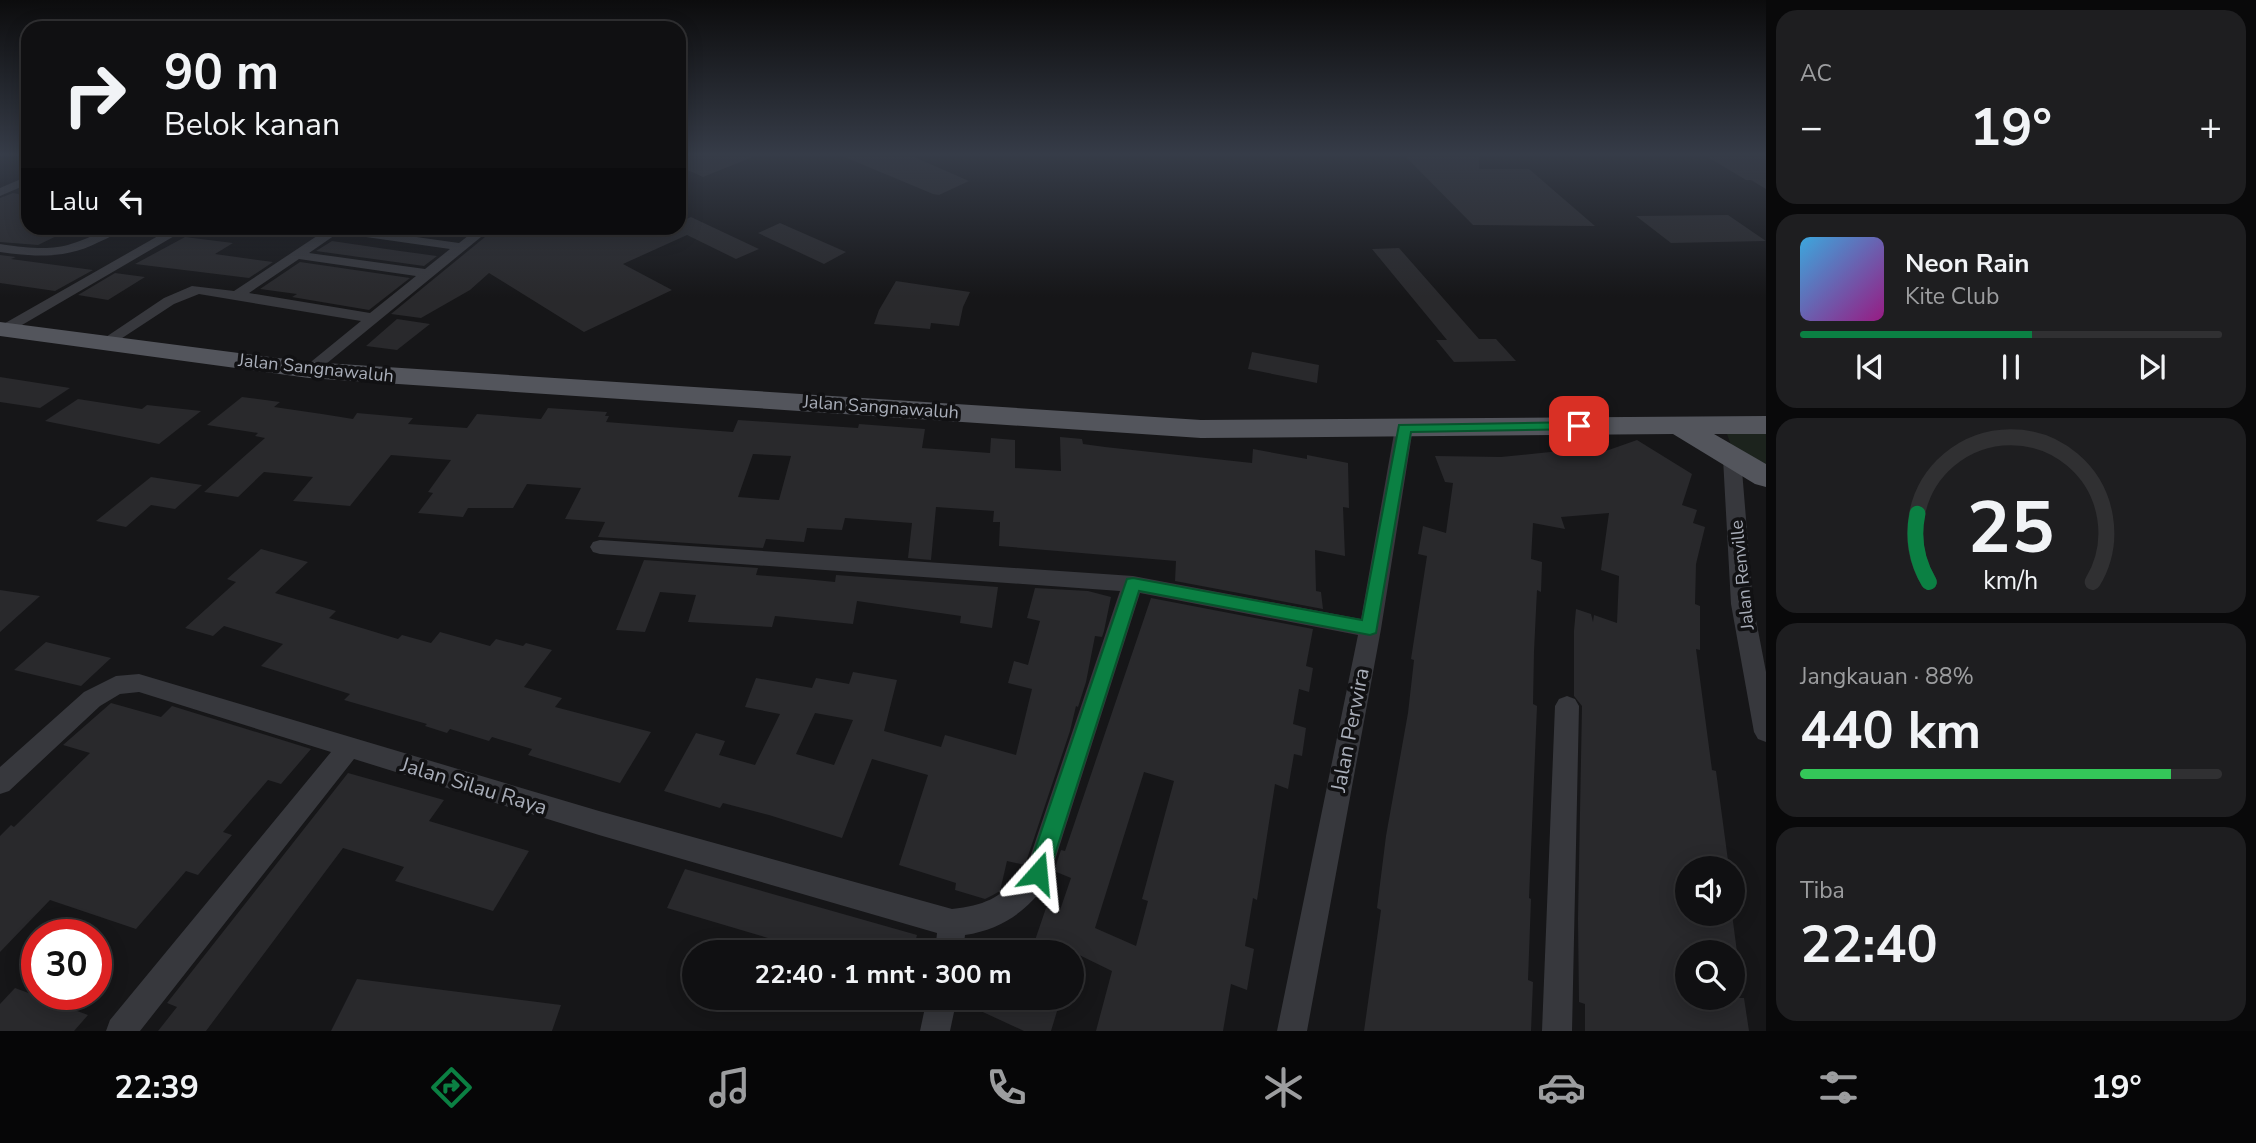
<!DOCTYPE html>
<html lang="id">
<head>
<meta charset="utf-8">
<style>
  body { margin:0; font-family:"Nunito Sans",sans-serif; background:#1e1e20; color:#f1f3f6; height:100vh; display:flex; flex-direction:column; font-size:26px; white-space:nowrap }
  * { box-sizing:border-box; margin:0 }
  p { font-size:23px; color:#9c9d9f }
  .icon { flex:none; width:38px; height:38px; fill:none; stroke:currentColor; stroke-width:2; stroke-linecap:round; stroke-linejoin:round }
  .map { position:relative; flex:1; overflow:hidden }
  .sheet { display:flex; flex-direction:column; gap:10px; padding:10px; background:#09090a; width:490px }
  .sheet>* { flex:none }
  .top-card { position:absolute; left:21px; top:21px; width:665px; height:214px; border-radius:21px; box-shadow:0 4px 18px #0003,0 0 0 2px #303032; background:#101012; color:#f1f3f6; overflow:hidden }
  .controls { position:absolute; left:1675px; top:856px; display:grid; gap:14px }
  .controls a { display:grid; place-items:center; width:70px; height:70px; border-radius:50%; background:#101012; box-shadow:0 4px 18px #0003,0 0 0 2px #303032; font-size:35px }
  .speed { position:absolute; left:21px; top:919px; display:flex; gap:14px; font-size:35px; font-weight:700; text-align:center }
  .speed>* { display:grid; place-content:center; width:91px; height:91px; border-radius:50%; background:#101012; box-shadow:0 4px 18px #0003,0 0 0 2px #303032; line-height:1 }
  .speed .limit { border:10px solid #d22; background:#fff; color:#111 }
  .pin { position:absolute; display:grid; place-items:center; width:60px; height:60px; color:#fff; margin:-30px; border-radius:14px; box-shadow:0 4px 10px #0006 }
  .me { position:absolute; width:77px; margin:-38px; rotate:18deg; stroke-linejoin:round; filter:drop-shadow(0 0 5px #0008) }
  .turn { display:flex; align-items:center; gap:24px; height:147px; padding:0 28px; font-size:32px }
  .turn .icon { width:91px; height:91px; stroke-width:2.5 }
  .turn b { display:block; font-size:49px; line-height:60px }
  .then { display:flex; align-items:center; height:66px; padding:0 28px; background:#0003; gap:14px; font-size:26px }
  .big { font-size:52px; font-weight:700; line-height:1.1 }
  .sheet .tile { flex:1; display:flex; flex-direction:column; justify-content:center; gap:10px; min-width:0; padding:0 24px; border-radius:21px; background:#1e1e20 }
  .sheet .dial { align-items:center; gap:0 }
  .dial svg { height:182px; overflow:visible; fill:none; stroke:#303032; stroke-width:7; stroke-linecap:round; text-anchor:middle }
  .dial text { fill:#f1f3f6; stroke:none }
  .song { display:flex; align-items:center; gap:21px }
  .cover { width:84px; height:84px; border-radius:10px; background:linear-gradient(135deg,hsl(200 70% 55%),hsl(310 70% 35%)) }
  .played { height:7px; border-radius:4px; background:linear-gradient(90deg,#0b8043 55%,#303032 55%) }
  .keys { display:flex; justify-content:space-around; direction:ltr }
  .heat { display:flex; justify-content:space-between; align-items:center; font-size:38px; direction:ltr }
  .charge { height:10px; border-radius:5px; background:linear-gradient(90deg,#34c759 88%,#303032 0) }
  .trip { position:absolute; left:682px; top:940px; width:402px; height:70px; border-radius:35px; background:#101012; box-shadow:0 4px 18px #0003,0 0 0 2px #303032; font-weight:700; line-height:70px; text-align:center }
  .tab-bar { display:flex; height:112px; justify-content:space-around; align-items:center; background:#060607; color:#9c9d9f }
  .tab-bar .icon { width:49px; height:49px }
  .tab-bar .on { color:#0b8043 }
  .tab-bar b { font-size:32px; color:#f1f3f6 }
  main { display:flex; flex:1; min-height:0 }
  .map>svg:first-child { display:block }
  .green { fill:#1c231d }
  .building { fill:#29292c; fill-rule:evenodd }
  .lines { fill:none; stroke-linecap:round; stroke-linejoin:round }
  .street { fill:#37383d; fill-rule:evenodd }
  .primary { fill:#53555c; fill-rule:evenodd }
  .route { fill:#0b8043; stroke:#07532c; stroke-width:2 }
  .labels { text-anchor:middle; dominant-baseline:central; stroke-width:7; stroke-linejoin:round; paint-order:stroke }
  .street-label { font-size:18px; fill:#a8adb8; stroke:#111113 }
  .near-street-label { font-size:21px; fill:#a8adb8; stroke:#111113 }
</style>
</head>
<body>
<main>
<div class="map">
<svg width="1766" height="1031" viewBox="0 0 1766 1031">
  <rect width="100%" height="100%" fill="#161618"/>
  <path class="green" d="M1727,434H1766V464L1731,445Z"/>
  <path class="building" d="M679,153H760V154L703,177L679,166Z
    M835,153H905L969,181L939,195L933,194Z
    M1402,153H1479V169H1529L1595,226L1473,225Z
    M1701,153H1766V189L1751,180H1746Z
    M13,193L28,196V228H73L38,245L0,242V198Z
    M1728,215L1766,241L1671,243L1636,216Z
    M691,217L759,249L736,259L687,235L623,264L672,290L584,332L489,273L470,290L421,318L391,314L496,228H679V222Z
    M780,223L846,252L824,264L758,233Z
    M185,237L233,243L215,254L273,262L249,278L135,264Z
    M332,241L400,251L437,256L424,266L316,251Z
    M1399,248L1479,339H1496L1516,361L1454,362L1436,340H1447L1372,249Z
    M0,255L16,257L11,259L93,270L55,291L0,283Z
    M300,262L410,278L369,310L292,297L297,294L260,289Z
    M115,273L145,277L108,300L78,295Z
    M896,281L970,292L963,307L959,326L931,323L930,329L874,324L879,310Z
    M397,319L430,324L397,350L366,346Z
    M1252,352L1319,365L1317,383L1248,369Z
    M0,377L70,388L40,408L0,402Z
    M242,397L280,402L274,407L322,414L353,419L357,413L413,418L408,424L467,428L477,414L541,419L548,408L607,412L605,416H609L606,422L733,432L738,420L858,428L859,424L925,429L922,448L990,453L991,438L1015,440V468L1061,471L1060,437L1082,439L1083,444L1105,447L1252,463L1253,449L1307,459V455L1348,463L1349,508L1343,507L1345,556L1315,550L1316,591L1321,592L1323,609L1175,581L1176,561L999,546L1000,522H993L994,511L936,507L931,560L908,558L912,523L845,518L842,530L807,528L804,542L766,539L763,548L598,537L605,522L565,519L581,488L527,484L513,508H468L463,517L418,513L433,493L428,492L451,460L391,455L350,506L293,501L313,477L264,472L238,497L204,492L265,438L255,436L258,433L207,425ZM753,454L791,456L779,500L738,497Z
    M78,399L142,409L147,405L201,411L159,444L45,421Z
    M1637,440L1692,474L1682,505L1697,510L1693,523L1705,527L1696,564L1695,604L1700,606V650L1696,649L1712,770L1716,771L1729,868H1687V914H1732L1737,952H1687V998H1744L1749,1031H1585V1004L1579,1002L1578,919L1582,706L1574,696V631L1576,609L1591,614L1593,622L1594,615L1617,623L1619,576L1601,570L1609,513L1561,517L1565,529L1533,523L1531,559L1542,562L1541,592L1537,590L1534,651L1533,704L1537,706L1529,898L1531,899L1528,980L1533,982L1531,1031H1364L1381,910L1377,908L1386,836L1408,713L1414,660L1411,659L1427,556L1418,554L1423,526L1446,533L1453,483L1445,482L1435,456L1501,457L1598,447L1603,452Z
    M151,477L202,485L175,509L151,505L126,527L96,521Z
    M261,549L308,562L275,593L336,611L329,618L398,639L402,635L431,643L440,632L490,646L496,639L523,646L526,643L552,650L524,687L562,698L555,707L651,732L620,783L528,755L532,749L492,737L489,741L450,729L447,733L425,726L427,724L344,700L350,694L261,666L283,644L224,626L213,636L185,628L236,582L227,579Z
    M644,560L758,568L756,575L805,579L835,582L836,575L998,587L992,628L960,623L961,616L857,601L853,624L775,616L772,627L688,622L696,595L660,592L645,632L616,630Z
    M1035,588L1088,591L1111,597L1104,631L1102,637L1095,636L1086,682L1078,707L1076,706L1070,731L1025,865L1007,861L1000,891L993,895L985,899L955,890L956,883L899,865L928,775L872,759L842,838L769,815L723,803L720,808L664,791L696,733L725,741L719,755L755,765L780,714L745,707L756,678L812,688L816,678L849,684L853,672L897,680L884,731L941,747L945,735L1016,755L1032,689L1008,683L1014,661L1028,665L1040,621L1027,618ZM815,713L853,720L834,765L796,754Z
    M0,590L40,596L0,632Z
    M1151,598L1313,629L1306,666L1313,668L1309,692L1299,689L1293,724L1306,728L1302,756L1294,754L1288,789L1275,784L1257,900L1253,898L1245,946L1254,949L1247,990L1231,984L1223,1031H1096L1112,971L1073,952H1031L1046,908L1059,913L1071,878L1054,871L1061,850L1065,851ZM1144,772L1174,781L1142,899L1148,901L1136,946L1095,928Z
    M46,642L111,658L81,686L14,670Z
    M111,703L161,717L172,706L311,749L281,784L268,780L223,832L232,835L198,875L186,871L136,929L50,900L0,952V836L11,825L14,827L90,753L63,745Z
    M348,773L444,800L429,821L529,851L493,911L395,881L404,867L343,848L206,1031H158L177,1007L167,1003Z
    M685,869L917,935L913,952H815L667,908Z
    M357,979L561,1005L552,1031H331Z
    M15,988L88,1015L74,1031H0V1004Z
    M959,998H1061L1051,1031H1024L959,1001Z"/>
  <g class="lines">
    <path class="street" d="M28,176V184L0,196V188Z
      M108,228H124C117,234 108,238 99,242C66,259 36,257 0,252V244C49,251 64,251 108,228Z
      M172,228H188L10,332H0V326Z
      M329,228H352L459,243L478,228H492L315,373H303L301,370L361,321L199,294L174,304L110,346L105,348L97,343L164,298L192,286L234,291ZM338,233L450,249L425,269L309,253ZM299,259L416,276L370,313L249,293Z
      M1404,423L1413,428L1381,629L1307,1031H1277L1358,635L1140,593L1048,882C1026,912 1002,929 965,935L963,952H935L937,933L599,835L354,759L140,1031H106L110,1020L331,752L139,692L120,694L100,706L9,791L0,794V767L84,692L116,676L139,674L599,811L952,909C989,905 1004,896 1027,866L1120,591L600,554L593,552L590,547L593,542L600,540L1133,576L1361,619L1395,428Z
      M1732,452L1741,458L1753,604L1766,672V742L1758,739L1754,732L1731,604L1723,458Z
      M1567,696L1575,699L1579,706L1572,1031H1542L1555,706L1559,699Z
      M927,998H957L950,1031H920Z"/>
    <path class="primary" d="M0,322L309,362L1201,420L1766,416V434H1714L1766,464V487L1755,484L1673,434L1201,438L309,378L0,336Z"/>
  </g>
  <linearGradient id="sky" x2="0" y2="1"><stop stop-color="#0c0c0d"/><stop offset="0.52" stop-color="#363c48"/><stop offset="1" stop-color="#363c48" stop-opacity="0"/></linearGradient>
  <rect width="1766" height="297" fill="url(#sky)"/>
  <path class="route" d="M1579,422L1584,423V429L1411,432L1376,633L1370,635L1139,591L1049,873L1046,881L1038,884L1030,881L1027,873L1127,579L1133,578L1362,620L1399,425Z"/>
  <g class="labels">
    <g class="street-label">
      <text transform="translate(316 368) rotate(6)">Jalan Sangnawaluh</text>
      <text transform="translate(881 407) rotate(4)">Jalan Sangnawaluh</text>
      <text transform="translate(1742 575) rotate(-96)">Jalan Renville</text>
    </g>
    <g class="near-street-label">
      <text transform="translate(1350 730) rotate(-79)">Jalan Perwira</text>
      <text transform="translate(474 786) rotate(17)">Jalan Silau Raya</text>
    </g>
  </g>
</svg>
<div class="controls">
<a><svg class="icon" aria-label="sound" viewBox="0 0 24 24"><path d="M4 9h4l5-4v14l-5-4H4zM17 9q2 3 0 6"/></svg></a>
<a><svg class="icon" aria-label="search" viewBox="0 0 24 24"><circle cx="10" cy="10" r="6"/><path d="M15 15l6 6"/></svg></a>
</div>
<div class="speed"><div class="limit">30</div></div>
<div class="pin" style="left:1579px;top:426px;background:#d93025"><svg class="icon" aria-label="arrive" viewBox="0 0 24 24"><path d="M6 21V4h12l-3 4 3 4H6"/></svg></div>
<svg class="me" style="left:1038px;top:873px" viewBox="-20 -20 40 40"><path d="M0-17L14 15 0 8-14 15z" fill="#0b8043" stroke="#fff" stroke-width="4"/></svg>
<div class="trip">22:40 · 1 mnt · 300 m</div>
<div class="top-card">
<div class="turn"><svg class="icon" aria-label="right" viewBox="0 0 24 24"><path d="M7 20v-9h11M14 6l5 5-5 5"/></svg><div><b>90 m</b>Belok kanan</div></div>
<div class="then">Lalu<svg class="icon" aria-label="left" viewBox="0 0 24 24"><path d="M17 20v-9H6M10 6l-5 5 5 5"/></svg></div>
</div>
</div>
<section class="sheet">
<div class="tile"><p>AC</p>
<div class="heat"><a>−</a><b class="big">19°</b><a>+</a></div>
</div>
<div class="tile">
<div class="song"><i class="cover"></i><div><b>Neon Rain</b><p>Kite Club</p></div></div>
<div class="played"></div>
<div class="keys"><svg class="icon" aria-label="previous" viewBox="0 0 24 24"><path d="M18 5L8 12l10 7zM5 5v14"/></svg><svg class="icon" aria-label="pause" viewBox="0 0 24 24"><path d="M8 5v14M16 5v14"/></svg><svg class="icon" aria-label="next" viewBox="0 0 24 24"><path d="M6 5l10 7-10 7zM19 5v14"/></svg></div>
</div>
<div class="tile dial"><svg viewBox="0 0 100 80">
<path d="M14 69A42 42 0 1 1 86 69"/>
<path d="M14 69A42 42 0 0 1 9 39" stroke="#0b8043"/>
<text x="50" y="56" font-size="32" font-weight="700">25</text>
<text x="50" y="72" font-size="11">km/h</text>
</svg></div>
<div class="tile"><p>Jangkauan · 88%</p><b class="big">440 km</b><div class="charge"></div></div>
<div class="tile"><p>Tiba</p><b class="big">22:40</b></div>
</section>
</main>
<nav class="tab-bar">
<b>22:39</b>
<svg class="icon on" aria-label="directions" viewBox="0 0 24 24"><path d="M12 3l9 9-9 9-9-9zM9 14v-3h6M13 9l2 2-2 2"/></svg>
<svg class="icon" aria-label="music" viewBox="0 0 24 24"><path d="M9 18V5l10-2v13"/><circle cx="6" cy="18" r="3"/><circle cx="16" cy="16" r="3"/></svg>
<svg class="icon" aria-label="phone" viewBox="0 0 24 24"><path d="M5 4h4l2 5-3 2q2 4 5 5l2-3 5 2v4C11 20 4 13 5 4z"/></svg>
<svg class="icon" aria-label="climate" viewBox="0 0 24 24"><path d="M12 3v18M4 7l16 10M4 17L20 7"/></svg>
<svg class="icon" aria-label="car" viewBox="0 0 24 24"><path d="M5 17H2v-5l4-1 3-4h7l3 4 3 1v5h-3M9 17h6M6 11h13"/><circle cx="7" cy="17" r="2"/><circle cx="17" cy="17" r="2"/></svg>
<svg class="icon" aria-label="filters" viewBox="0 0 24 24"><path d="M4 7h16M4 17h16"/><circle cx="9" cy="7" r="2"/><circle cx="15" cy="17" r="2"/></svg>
<b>19°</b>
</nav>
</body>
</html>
